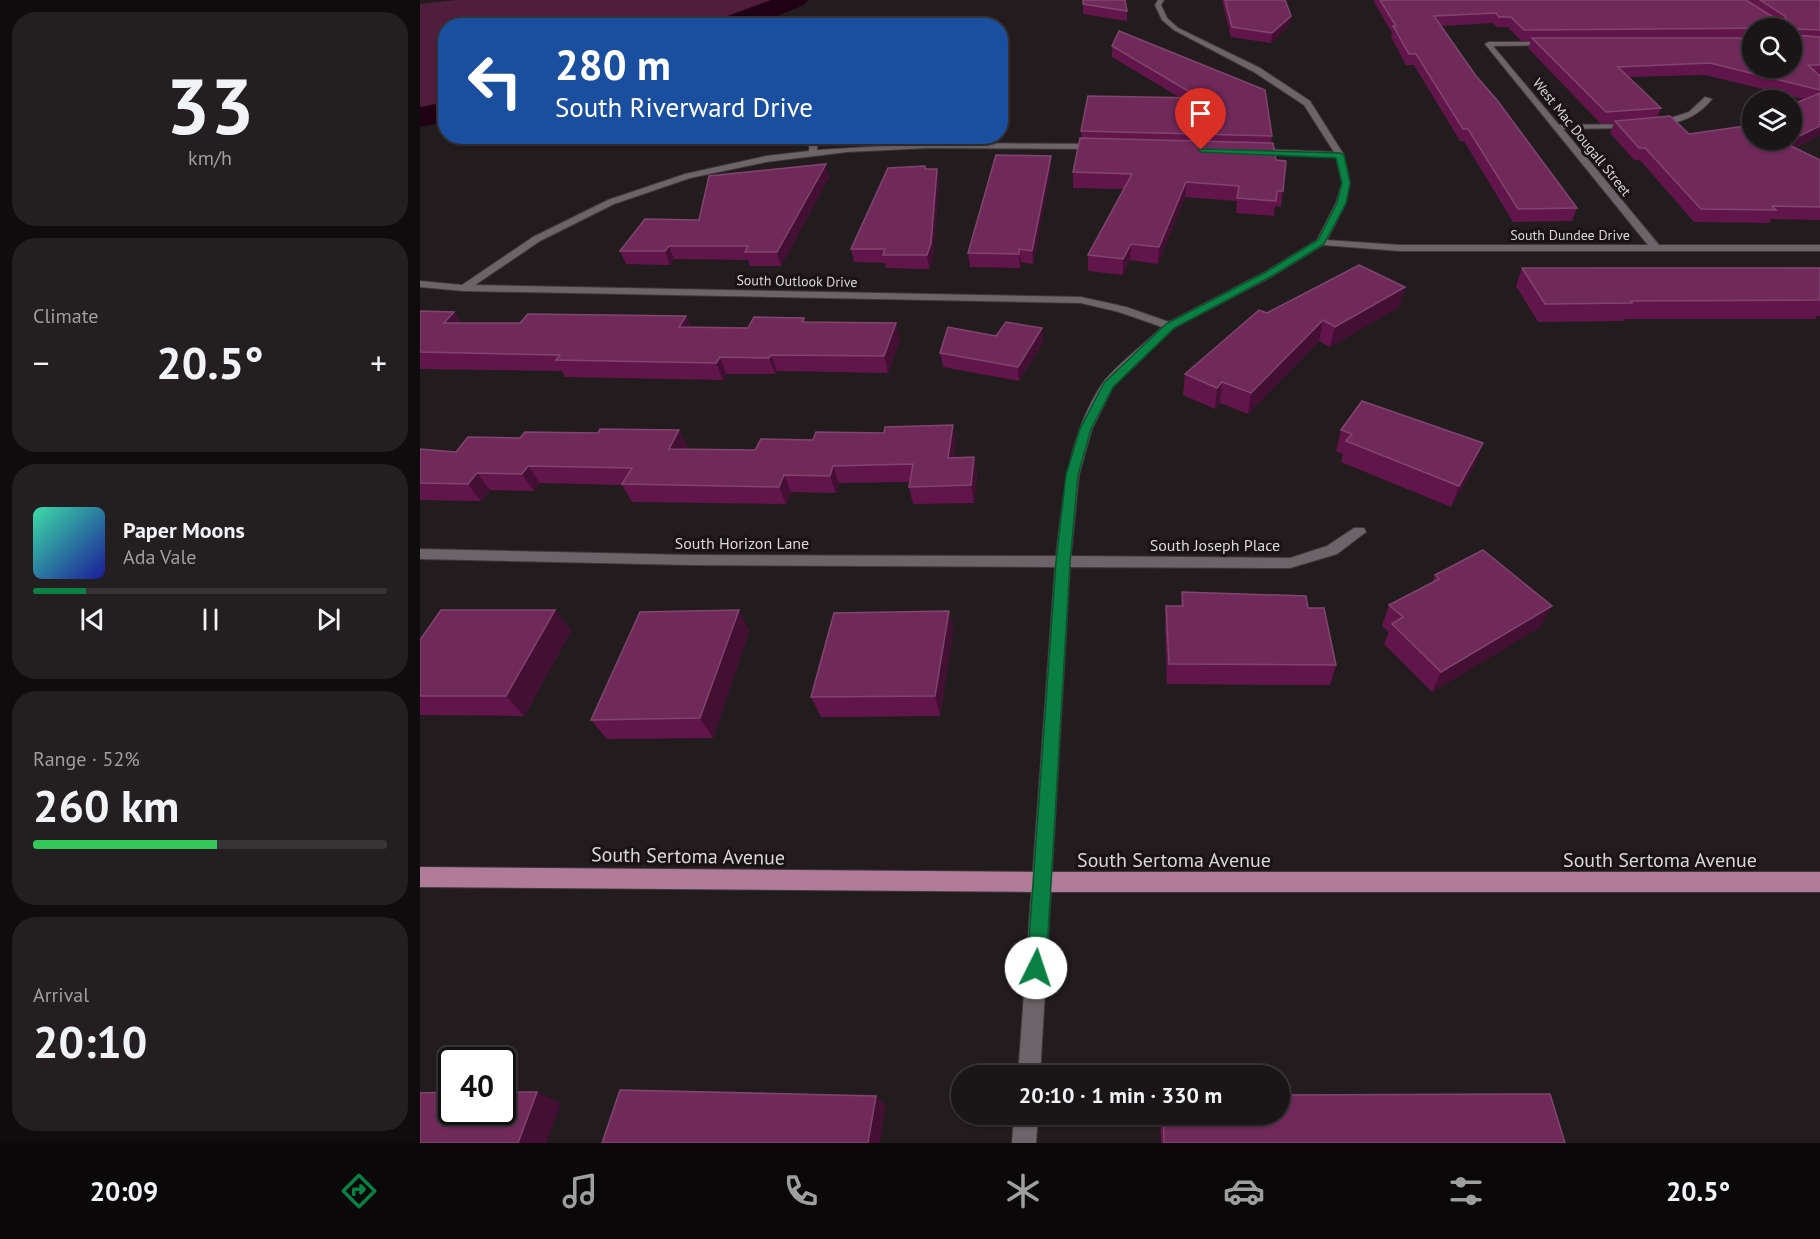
<!DOCTYPE html>
<html lang="en">
<head>
<meta charset="utf-8">
<style>
  body { margin:0; font-family:"PT Sans",sans-serif; background:#231e20; color:#f1f3f6; height:100vh; display:flex; flex-direction:column; font-size:22px; white-space:nowrap }
  * { box-sizing:border-box; margin:0 }
  p { font-size:20px; color:#9f9fa1 }
  .icon { flex:none; width:33px; height:33px; fill:none; stroke:currentColor; stroke-width:2; stroke-linecap:round; stroke-linejoin:round }
  .map { position:relative; flex:1; overflow:hidden }
  .sheet { display:flex; flex-direction:column; gap:12px; padding:12px; background:#0e0c0d; width:420px }
  .sheet>* { flex:none }
  .hud { position:absolute; left:18px; top:18px; width:570px; height:126px; border-radius:24px; box-shadow:0 2px 4px #0004,0 0 0 2px #383436; background:#1a4fa0; color:#fff; overflow:hidden }
  .tools { position:absolute; left:1322px; top:18px; display:grid; gap:12px }
  .tools a { display:grid; place-items:center; width:60px; height:60px; border-radius:50%; background:#1a1517; box-shadow:0 2px 4px #0004,0 0 0 2px #383436; font-size:30px }
  .speed { position:absolute; left:18px; top:1047px; display:flex; gap:12px; font-size:30px; font-weight:700; text-align:center }
  .speed>* { display:grid; place-content:center; width:78px; height:78px; border-radius:50%; background:#1a1517; box-shadow:0 2px 4px #0004,0 0 0 2px #383436; line-height:1 }
  .speed .limit { border:3px solid #111; border-radius:9px; background:#fff; color:#111 }
  .pin { position:absolute; display:grid; place-items:center; width:51px; height:51px; color:#fff; margin:-62px -26px; border-radius:50% 50% 50% 0; rotate:-45deg; box-shadow:0 0 6px #0007 }
  .pin .icon { rotate:45deg }
  .me { position:absolute; width:66px; margin:-33px; rotate:4deg; stroke-linejoin:round; filter:drop-shadow(0 0 4px #0008) }
  .turn { display:flex; align-items:center; gap:21px; height:126px; padding:0 18px; font-size:27px }
  .turn .icon { width:78px; height:78px; stroke-width:2.5 }
  .turn b { display:block; font-size:42px; line-height:51px }
  .big { font-size:45px; font-weight:800; line-height:1.1 }
  .sheet .tile { flex:1; display:flex; flex-direction:column; justify-content:center; gap:9px; min-width:0; padding:0 21px; border-radius:24px; background:#231e20 }
  .sheet .dial { align-items:center; gap:0 }
  .dial b { font-size:78px; line-height:1 }
  .song { display:flex; align-items:center; gap:18px }
  .cover { width:72px; height:72px; border-radius:9px; background:linear-gradient(135deg,hsl(160 70% 55%),hsl(240 70% 35%)) }
  .played { height:6px; border-radius:3px; background:linear-gradient(90deg,#0b8043 15%,#383436 15%) }
  .keys { display:flex; justify-content:space-around; direction:ltr }
  .heat { display:flex; justify-content:space-between; align-items:center; font-size:33px; direction:ltr }
  .charge { height:9px; border-radius:4px; background:linear-gradient(90deg,#34c759 52%,#383436 0) }
  .trip { position:absolute; left:531px; top:1065px; width:339px; height:60px; border-radius:30px; background:#1a1517; box-shadow:0 2px 4px #0004,0 0 0 2px #383436; font-weight:800; line-height:60px; text-align:center }
  .menu { display:flex; height:96px; justify-content:space-around; align-items:center; background:#0a0809; color:#9f9fa1 }
  .menu .icon { width:42px; height:42px }
  .menu .current { color:#0b8043 }
  .menu b { font-size:27px; color:#f1f3f6 }
  main { display:flex; flex:1; min-height:0 }
  .map>svg:first-child { display:block }
  .green { fill:#501d3d }
  .lines { fill:none; stroke-linecap:round; stroke-linejoin:round }
  .river { fill:#200014; fill-rule:evenodd }
  .minor-casing { stroke:#3e393b; stroke-width:2 }
  .major-casing { stroke:#3e393b; stroke-width:2 }
  .minor { fill:#6c6468; fill-rule:evenodd }
  .major { fill:#af7b99; fill-rule:evenodd }
  .wall { fill:#62154b; fill-rule:evenodd }
  .shaded-wall { fill:#430f33 }
  .building { fill:#6f2a5a; stroke:#80456e; stroke-width:1.5 }
  .route { fill:#0b8043; stroke:#07532c; stroke-width:1.5 }
  .labels { text-anchor:middle; dominant-baseline:central; stroke-width:6; stroke-linejoin:round; paint-order:stroke }
  .far-street-label { font-size:14px; fill:#dbd7d9; stroke:#191316 }
  .street-label { font-size:16px; fill:#dbd7d9; stroke:#191316 }
  .near-street-label { font-size:20px; fill:#dbd7d9; stroke:#191316 }
</style>
</head>
<body>
<main>
<section class="sheet">
<div class="tile dial"><b>33</b><p>km/h</p></div>
<div class="tile"><p>Climate</p>
<div class="heat"><a>−</a><b class="big">20.5°</b><a>+</a></div>
</div>
<div class="tile">
<div class="song"><i class="cover"></i><div><b>Paper Moons</b><p>Ada Vale</p></div></div>
<div class="played"></div>
<div class="keys"><svg class="icon" aria-label="previous" viewBox="0 0 24 24"><path d="M18 5L8 12l10 7zM5 5v14"/></svg><svg class="icon" aria-label="pause" viewBox="0 0 24 24"><path d="M8 5v14M16 5v14"/></svg><svg class="icon" aria-label="next" viewBox="0 0 24 24"><path d="M6 5l10 7-10 7zM19 5v14"/></svg></div>
</div>
<div class="tile"><p>Range · 52%</p><b class="big">260 km</b><div class="charge"></div></div>
<div class="tile"><p>Arrival</p><b class="big">20:10</b></div>
</section>
<div class="map">
<svg width="1400" height="1143" viewBox="0 0 1400 1143">
  <rect width="100%" height="100%" fill="#231c1f"/>
  <path class="green" d="M37,0H375L307,25L26,26L25,112L0,117V4Z"/>
  <g class="lines">
    <path class="river" d="M351,0H388L384,5L333,26H294L297,20Z
      M26,102V122L0,127V107Z"/>
    <g class="minor-casing">
      <path id="minor" d="M738,0H744L741,5L747,18L758,28L840,68L890,101L924,155L930,183L926,203L907,240L979,245H1228L1065,44L1068,42H1131L1133,45L1073,46L1139,125L1215,124L1216,126L1212,128L1143,129L1239,245H1400V251H979L903,245L853,276L754,328L693,387L672,429L659,475L651,556L870,558L907,546L934,528H944L946,532L917,554L870,568L650,567L620,1076H598L635,567L271,565L0,559V549L271,555L636,556C643,497 648,436 682,384C695,366 726,343 742,327L699,312L661,303L44,291L0,287V281L42,285L113,237L188,200L265,174L346,156L389,151L390,136H398L397,150L509,143L678,144L681,145V149L509,148L427,152L346,162L270,178L194,204L120,241L55,285L661,297L706,307L749,322L845,272L897,240L916,203L922,183L916,157L831,154V150L834,149L914,152L884,105L834,72L754,30L742,20L735,5Z
        M1285,97L1292,99C1277,118 1259,123 1236,126L1232,124L1269,112Z
        M594,1114H618L616,1143H592Z"/>
    </g>
    <g class="major-casing">
      <path id="major" d="M0,867L622,872H1400V892H622L0,887Z"/>
    </g>
    <use href="#minor" class="minor"/>
    <use href="#major" class="major"/>
  </g>
  <path class="wall" d="M663,0L707,11V21L663,14Z
    M802,0H865L871,16L869,26L851,43L811,37Z
    M953,0H1400V135L1374,148L1400,160V220L1351,219L1349,223L1274,222L1220,160H1214L1190,133L1194,123L1181,124L1108,48L1111,41H1101L1088,27H1076L1073,23L1021,26L1056,76L1157,208L1152,221L1093,222L1044,141H1040L994,65H986L971,37L972,33ZM1332,28H1371L1332,68ZM1285,75L1384,99L1325,126L1269,134L1237,117L1241,108L1209,77Z
    M692,46L852,136L851,143L863,191L861,207L855,206L854,216L816,213L817,201L765,197L738,264L710,260L703,275L668,271V255L704,189L653,188V172L662,138L661,131L759,97L692,57Z
    M505,166L506,169H517L519,181L513,256L509,269L466,268L465,263L434,262L431,249Z
    M631,168L613,264L601,262L600,268L550,267L548,253Z
    M409,177L361,266H330L328,260L254,259L250,265L206,264L200,251L279,220Z
    M1400,267V316H1397L1395,319H1205L1204,321L1118,322L1096,286L1102,268Z
    M985,287L979,307L910,347L899,341L828,414L800,403L795,409L763,395L765,374L847,313Z
    M0,311L34,312L41,323H100L266,316L271,327L328,328L384,318L386,322L480,340L468,373L357,371L355,374H306L303,380L145,377L142,371L0,369Z
    M622,328L623,342L599,381L523,367L520,353L576,336Z
    M259,430L268,447L266,449L335,450L536,442L534,458L554,457L557,475L554,503L493,504L489,487L490,482L419,483L416,493L371,492L366,504L212,502L202,485L120,483L114,491L70,490L61,501L0,500V449L36,452L100,438L178,433Z
    M921,430L1055,464L1031,507L921,462L923,454L916,451Z
    M1015,575L1120,627L1012,692L964,644L969,632L962,626L969,605L1012,583Z
    M762,592L888,608L916,665L910,685L747,684L745,627L746,606H761Z
    M135,610L151,631L104,716L0,715V640Z
    M319,610L329,631L293,738L187,739L171,720Z
    M529,611L533,631L520,716L401,717L391,697Z
    M740,1114H860L1145,1143H741Z"/>
  <path class="shaded-wall" d="M871,16L869,26L851,43L852,33Z
    M1400,126V135L1358,155L1365,143Z
    M631,156V168L613,264L612,251Z
    M406,164L409,177L361,266L357,252Z
    M517,169L519,181L513,256L509,269L507,255Z
    M766,182L765,197L738,264L739,247Z
    M711,244L710,260L703,275V259Z
    M249,246L254,259L250,265L245,251Z
    M599,249L601,262L600,268L599,254Z
    M985,287L979,307L910,347L915,327Z
    M34,312L45,329L24,323Z
    M266,316L273,332L259,327Z
    M903,320L899,341L828,414L831,393Z
    M476,323L480,340L468,373L464,356Z
    M622,328L623,342L599,381L598,367Z
    M351,355L357,371L355,374L349,358Z
    M300,357L306,374L303,380L296,363Z
    M802,382L800,403L795,409L797,388Z
    M533,425L536,442L532,475L528,458Z
    M259,430L268,447L257,467L249,449Z
    M1063,443L1055,464L1031,507L1039,486Z
    M554,457L557,475L554,503L551,485Z
    M108,466L120,483L114,491L102,474Z
    M413,466L419,483L416,493L410,476Z
    M57,473L70,490L61,501L48,484Z
    M364,475L371,492L366,504L359,487Z
    M1132,606L1120,627L1012,692L1021,672Z
    M135,610L151,631L104,716L86,696Z
    M319,610L329,631L293,738L280,718Z
    M529,611L533,631L520,716L515,696Z
    M117,1092L141,1103L126,1143H98Z
    M456,1096L466,1106L460,1143H448Z"/>
  <path class="building" d="M663,0H705L707,11L663,4Z
    M805,0H865L871,16L852,33L812,27Z
    M960,0H1326L1356,19H1366L1365,16L1340,0H1400V30L1376,29L1374,35L1400,37V65H1388L1400,76V90L1290,63L1198,67L1241,108L1186,112L1112,38H1332V68H1371V28L1104,30L1091,17H1079L1076,13L1014,16L1056,76L1077,100L1157,208L1098,209L1048,129H1043L996,54H989L973,26H976Z
    M699,31L845,90L852,136L661,131L668,96L780,98L692,46Z
    M1400,93V126L1365,143L1400,160V207L1352,206L1356,210L1281,209L1225,148H1219L1195,121L1250,116L1269,134L1325,126L1332,123V140H1371V105Z
    M660,138L853,143L856,160L866,161L863,191H857L856,201L817,198L819,186L766,182L739,247L711,244L703,259L668,255L712,174L653,172Z
    M576,155L631,156L612,251L599,249V254L548,253Z
    M406,164L357,252H325L328,246H249L245,251H200L225,219L279,220L289,176Z
    M505,166V169H517L511,243L507,255H463L465,249H431L468,168Z
    M939,265L985,287L915,327L903,320L831,393L802,382L797,388L765,374L839,310L847,313Z
    M1102,268H1400V300L1211,301L1212,303L1125,304Z
    M0,311L34,312L24,323H100L108,314L266,316L259,327L328,328L334,317L384,318L382,322L476,323L464,356L351,355L349,358L300,357L296,363L136,360L140,355L0,352Z
    M586,322L622,328L598,367L520,353L528,327L576,336Z
    M942,401L1063,443L1039,486L926,441L932,434L921,430Z
    M533,425L528,458L554,457L551,485L489,487L493,464L413,466L410,476L364,475L359,487L202,484L212,468L108,466L102,474L57,473L48,484L0,483V449L36,452L48,437L100,438L105,432L178,433L180,429L259,430L249,449L335,450L341,439L393,440L396,432L464,433L465,427Z
    M1063,550L1132,606L1021,672L972,624L983,617L969,605L1019,579L1015,575Z
    M762,592L886,596L888,608H904L916,665L749,664L746,606H763Z
    M21,610H135L86,696H0V640Z
    M319,610L280,718L171,720L220,612Z
    M529,611L515,696L391,697L414,613Z
    M200,1090L456,1096L448,1143H182Z
    M32,1092V1112H82V1092H117L98,1143H0V1093Z
    M1130,1094L1145,1143H744L743,1114H860V1095Z"/>
  <path class="route" d="M778,149L920,153L924,155L930,183L926,203L904,244L852,276L754,328L693,387L671,429L658,475L650,562L626,968L623,975L616,978L609,975L607,968L636,562L646,475L660,429L684,383L746,324L846,272L898,240L917,203L922,183L916,158L781,152Z"/>
  <g class="labels">
    <g class="far-street-label">
      <text transform="translate(1162 137) rotate(51)">West Mac Dougall Street</text>
      <text x="1150" y="235">South Dundee Drive</text>
      <text transform="translate(377 281) rotate(1)">South Outlook Drive</text>
    </g>
    <g class="street-label">
      <text x="322" y="543">South Horizon Lane</text>
      <text x="795" y="545">South Joseph Place</text>
    </g>
    <g class="near-street-label">
      <text transform="translate(268 856) rotate(1)">South Sertoma Avenue</text>
      <text x="754" y="860">South Sertoma Avenue</text>
      <text x="1240" y="860">South Sertoma Avenue</text>
    </g>
  </g>
</svg>
<div class="tools">
<a><svg class="icon" aria-label="search" viewBox="0 0 24 24"><circle cx="10" cy="10" r="6"/><path d="M15 15l6 6"/></svg></a>
<a><svg class="icon" aria-label="layers" viewBox="0 0 24 24"><path d="M12 4l9 5-9 5-9-5zM3 14l9 5 9-5"/></svg></a>
</div>
<div class="speed"><div class="limit">40</div></div>
<div class="pin" style="left:781px;top:150px;background:#d93025"><svg class="icon" aria-label="arrive" viewBox="0 0 24 24"><path d="M6 21V4h12l-3 4 3 4H6"/></svg></div>
<svg class="me" style="left:616px;top:968px" viewBox="-20 -20 40 40"><circle r="19" fill="#fff"/><path d="M0-13L10 11 0 6-10 11z" fill="#0b8043"/></svg>
<div class="trip">20:10 · 1 min · 330 m</div>
<div class="hud">
<div class="turn"><svg class="icon" aria-label="left" viewBox="0 0 24 24"><path d="M17 20v-9H6M10 6l-5 5 5 5"/></svg><div><b>280 m</b>South Riverward Drive</div></div>
</div>
</div>
</main>
<nav class="menu">
<b>20:09</b>
<svg class="icon current" aria-label="directions" viewBox="0 0 24 24"><path d="M12 3l9 9-9 9-9-9zM9 14v-3h6M13 9l2 2-2 2"/></svg>
<svg class="icon" aria-label="music" viewBox="0 0 24 24"><path d="M9 18V5l10-2v13"/><circle cx="6" cy="18" r="3"/><circle cx="16" cy="16" r="3"/></svg>
<svg class="icon" aria-label="phone" viewBox="0 0 24 24"><path d="M5 4h4l2 5-3 2q2 4 5 5l2-3 5 2v4C11 20 4 13 5 4z"/></svg>
<svg class="icon" aria-label="climate" viewBox="0 0 24 24"><path d="M12 3v18M4 7l16 10M4 17L20 7"/></svg>
<svg class="icon" aria-label="car" viewBox="0 0 24 24"><path d="M5 17H2v-5l4-1 3-4h7l3 4 3 1v5h-3M9 17h6M6 11h13"/><circle cx="7" cy="17" r="2"/><circle cx="17" cy="17" r="2"/></svg>
<svg class="icon" aria-label="filters" viewBox="0 0 24 24"><path d="M4 7h16M4 17h16"/><circle cx="9" cy="7" r="2"/><circle cx="15" cy="17" r="2"/></svg>
<b>20.5°</b>
</nav>
</body>
</html>
